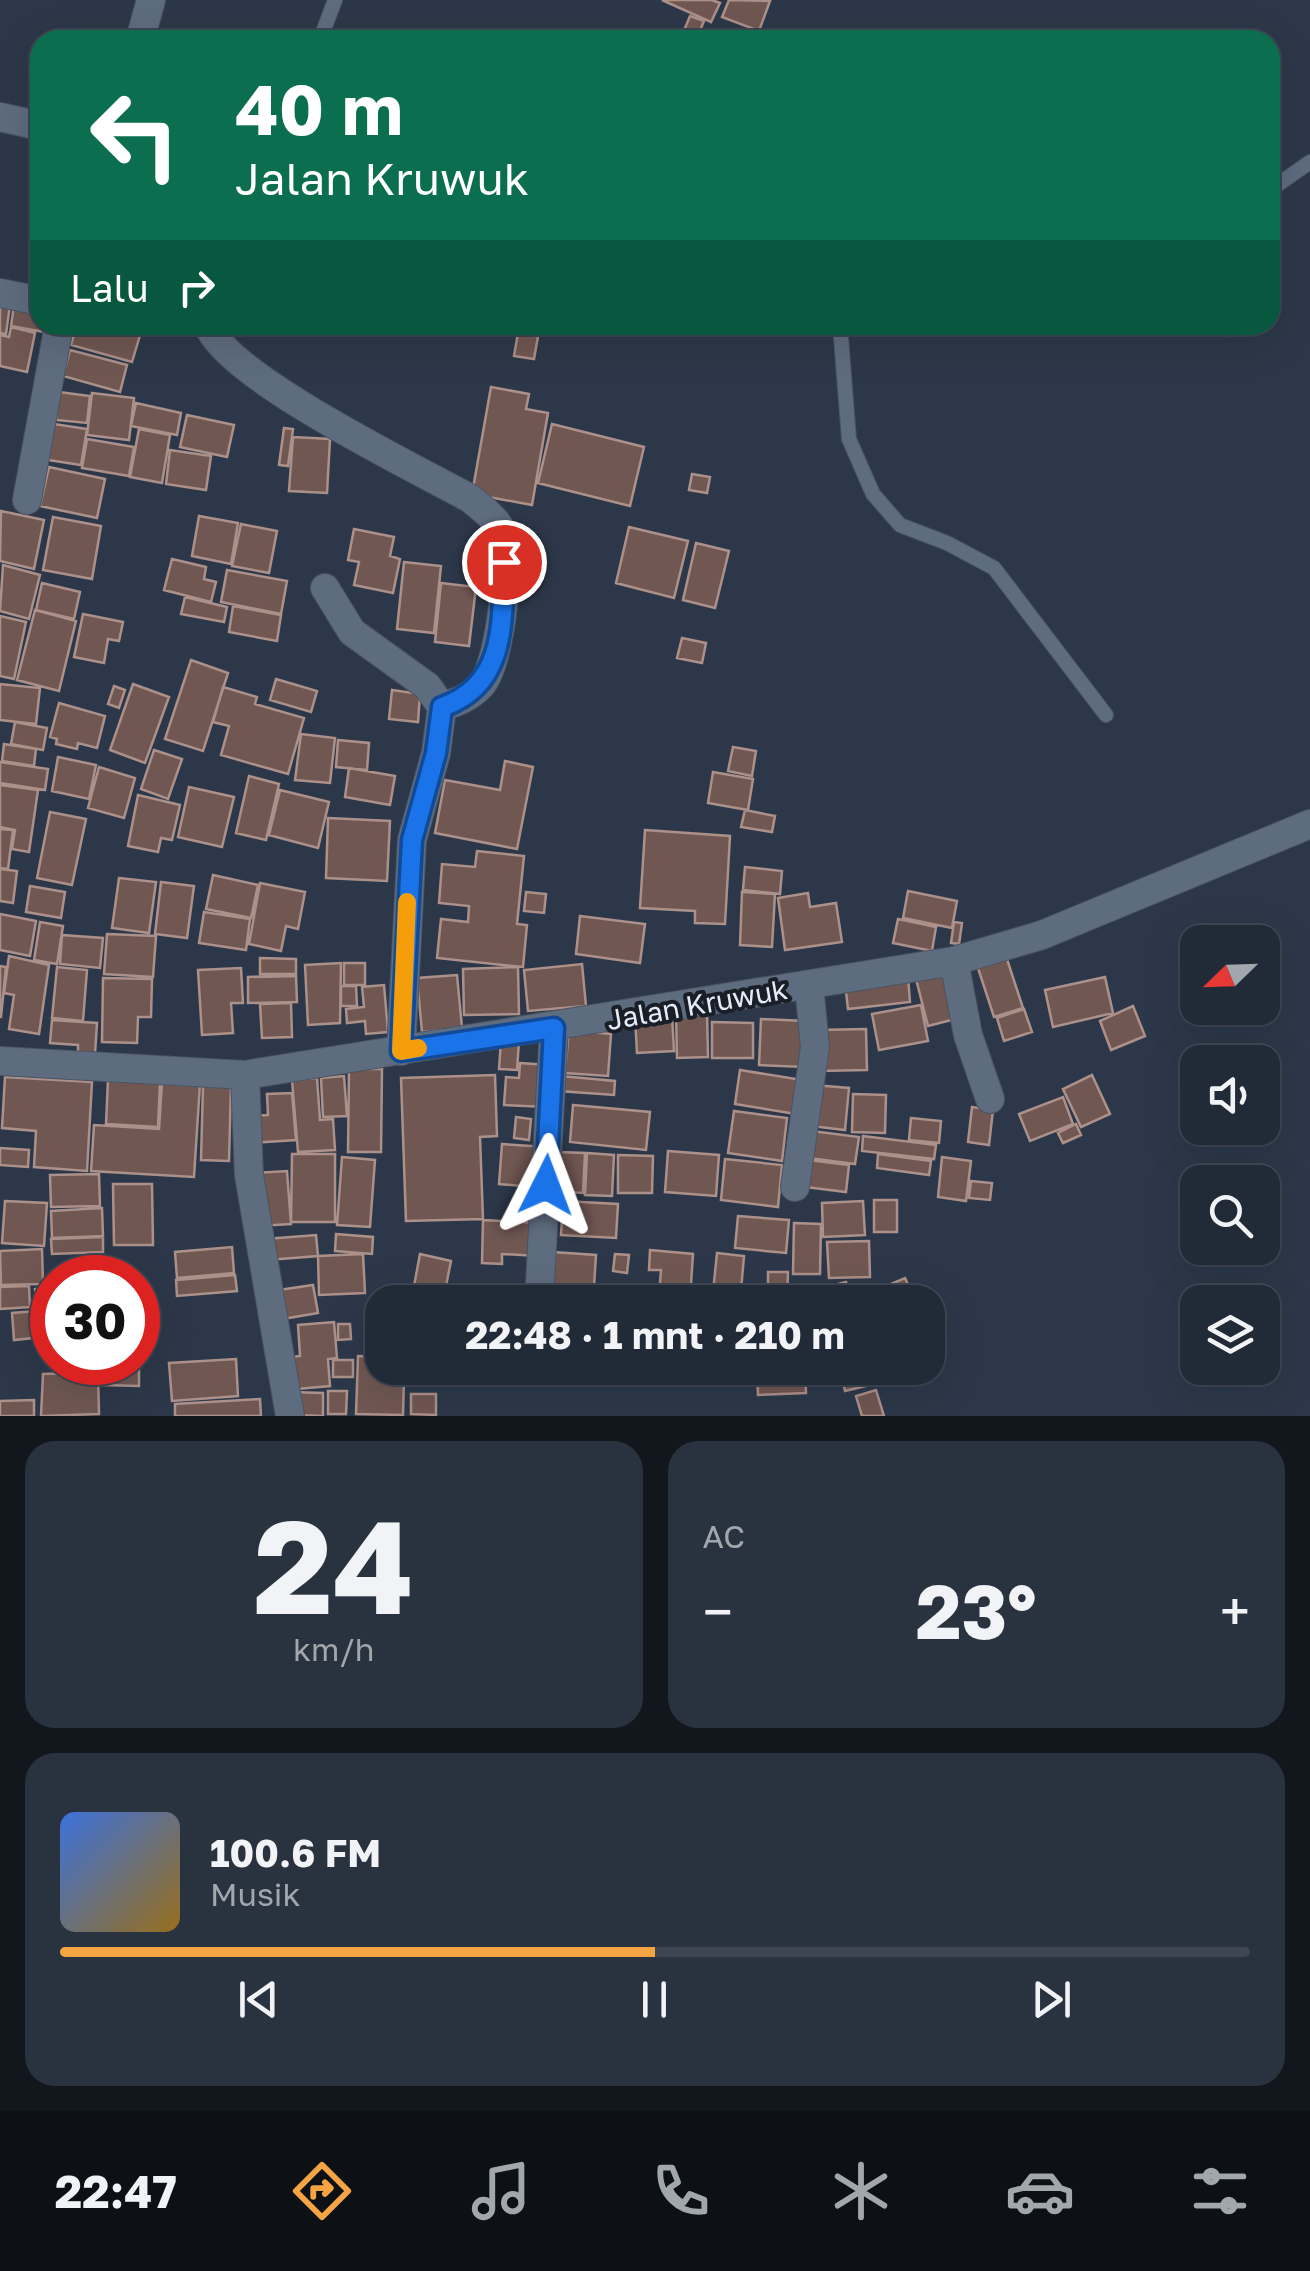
<!DOCTYPE html>
<html lang="id">
<head>
<meta charset="utf-8">
<style>
  body { margin:0; font-family:"Golos Text",sans-serif; background:#29323f; color:#f1f3f6; height:100vh; display:flex; flex-direction:column; font-size:38px; white-space:nowrap }
  * { box-sizing:border-box; margin:0 }
  p { font-size:32px; color:#a2a7ad }
  .icon { flex:none; width:55px; height:55px; fill:none; stroke:currentColor; stroke-width:2; stroke-linecap:round; stroke-linejoin:round }
  .map { position:relative; height:1416px; overflow:hidden }
  .sheet { display:flex; flex-direction:column; gap:25px; padding:25px; background:#12171e; flex:1 }
  .sheet>* { flex:none }
  .banner { position:absolute; left:30px; top:30px; width:1250px; height:305px; border-radius:30px; box-shadow:0 10px 40px #0002,0 0 0 2px #3e4652; background:#0b6e4f; color:#fff; overflow:hidden }
  .needle { width:65px; rotate:247deg }
  .buttons { position:absolute; left:1180px; top:925px; display:grid; gap:20px }
  .buttons a { display:grid; place-items:center; width:100px; height:100px; border-radius:20px; background:#212a37; box-shadow:0 10px 40px #0002,0 0 0 2px #3e4652; font-size:50px }
  .speed { position:absolute; left:30px; top:1255px; display:flex; gap:20px; font-size:50px; font-weight:700; text-align:center }
  .speed>* { display:grid; place-content:center; width:130px; height:130px; border-radius:50%; background:#212a37; box-shadow:0 10px 40px #0002,0 0 0 2px #3e4652; line-height:1 }
  .speed .limit { border:15px solid #d22; background:#fff; color:#111 }
  .pin { position:absolute; display:grid; place-items:center; width:85px; height:85px; color:#fff; margin:-42px; border:5px solid #fff; border-radius:50%; box-shadow:0 2px 10px #0007 }
  .me { position:absolute; width:110px; margin:-55px; rotate:3deg; stroke-linejoin:round; filter:drop-shadow(0 0 8px #0008) }
  .turn { display:flex; align-items:center; gap:35px; height:210px; padding:0 40px; font-size:45px }
  .turn .icon { width:130px; height:130px; stroke-width:2.5 }
  .turn b { display:block; font-size:70px; line-height:85px }
  .then { display:flex; align-items:center; height:95px; padding:0 40px; background:#0003; gap:20px; font-size:38px }
  .big { font-size:75px; font-weight:700; line-height:1.1 }
  .sheet .tile { flex:1; display:flex; flex-direction:column; justify-content:center; gap:15px; min-width:0; padding:0 35px; border-radius:30px; background:#29323f }
  .sheet .dial { align-items:center; gap:0 }
  .dial b { font-size:130px; line-height:1 }
  .song { display:flex; align-items:center; gap:30px }
  .cover { width:120px; height:120px; border-radius:15px; background:linear-gradient(135deg,hsl(220 70% 55%),hsl(40 70% 35%)) }
  .played { height:10px; border-radius:5px; background:linear-gradient(90deg,#f4a443 50%,#3e4652 50%) }
  .keys { display:flex; justify-content:space-around; direction:ltr }
  .heat { display:flex; justify-content:space-between; align-items:center; font-size:55px; direction:ltr }
  .sheet .tiles { flex:1; display:grid; gap:25px; grid-template-columns:1fr 1fr }
  .tile:last-child { grid-column:span 2 }
  .trip { position:absolute; left:365px; top:1285px; width:580px; height:100px; border-radius:30px; background:#212a37; box-shadow:0 10px 40px #0002,0 0 0 2px #3e4652; font-weight:700; line-height:100px; text-align:center }
  .tabs { display:flex; height:160px; justify-content:space-around; align-items:center; background:#0d1116; color:#a2a7ad }
  .tabs .icon { width:70px; height:70px }
  .tabs .selected { color:#f4a443 }
  .tabs b { font-size:45px; color:#f1f3f6 }
  .map>svg:first-child { display:block }
  .building { fill:#705752; stroke:#ac908a; stroke-width:2.5 }
  .lines { fill:none; stroke-linecap:round; stroke-linejoin:round }
  .lane-casing { stroke:#4a5463; stroke-width:16 }
  .street-casing { stroke:#4a5463; stroke-width:30 }
  .lane { stroke:#5e6c7f; stroke-width:14 }
  .street { stroke:#5e6c7f; stroke-width:28 }
  .route-casing { stroke:#114b97; stroke-width:25 }
  .route { stroke:#1a73e8; stroke-width:18 }
  .slow { stroke:#f59e0b; stroke-width:18 }
  .labels { text-anchor:middle; dominant-baseline:central; stroke-width:8; stroke-linejoin:round; paint-order:stroke }
  .street-label { font-size:28px; fill:#e4ecf7; stroke:#1a1f27 }
</style>
</head>
<body>
<div class="map">
<svg width="1310" height="1416" viewBox="0 0 1310 1416">
  <rect width="100%" height="100%" fill="#2c3849"/>
  <path class="building" d="M662,0H712L720,3L711,22Z
    M729,0L770,1L759,31L722,17Z
    M690,16L704,21L696,40H680Z
    M0,296L11,298L6,334L0,333Z
    M15,298L40,303L44,332L11,326Z
    M77,325H116L141,332L132,362L71,345Z
    M506,325H540L534,359L514,356L519,327Z
    M11,327L35,333L27,372L0,366V335L9,337Z
    M70,350L127,365L120,392L63,376Z
    M491,387L529,394L526,409L548,413L532,505L472,494Z
    M59,392L90,396L87,423L56,420Z
    M92,393L134,398L129,440L87,435Z
    M136,403L181,413L177,435L131,426Z
    M187,415L234,425L227,457L180,447Z
    M54,424L87,429L81,465L48,460Z
    M552,424L644,447L630,506L538,483Z
    M284,428L293,429L288,466L279,465Z
    M139,429L170,435L162,483L130,477Z
    M293,437L330,439L327,493L289,491Z
    M87,439L134,447L129,476L82,468Z
    M170,450L211,456L206,490L166,484Z
    M49,467L105,479L97,518L40,506Z
    M692,474L710,477L707,493L689,490Z
    M1,511L44,520L34,569L0,561Z
    M199,516L238,523L231,564L192,556Z
    M53,517L101,526L92,579L43,570Z
    M241,524L277,531L269,573L232,566Z
    M629,527L688,541L674,598L616,583Z
    M354,529L394,537L390,556L400,559L393,593L354,585L359,562L348,560Z
    M696,543L729,551L715,608L683,600Z
    M172,559L206,567L204,579L216,582L211,602L164,590Z
    M404,562L441,566L434,633L397,629Z
    M3,565L40,575L29,619L0,611Z
    M227,570L287,581L281,614L221,602Z
    M42,583L80,592L74,619L36,610Z
    M441,583L476,587L469,646L435,642Z
    M185,597L227,607L224,622L181,614Z
    M233,606L281,615L277,641L229,632Z
    M35,610L76,621L59,691L17,680Z
    M83,614L123,622L119,641L108,639L104,663L74,657Z
    M0,616L26,622L14,679L0,676Z
    M682,638L706,643L702,663L677,658Z
    M191,660L228,673L203,751L165,739Z
    M276,679L317,691L311,712L270,700Z
    M0,684L40,688L36,724L0,720Z
    M133,684L169,697L145,763L110,750Z
    M114,686L125,690L119,708L108,704Z
    M223,687L257,697L255,704L304,718L288,774L221,755L229,726L213,722Z
    M392,690L420,694L418,722L389,719Z
    M59,703L105,716L97,748L78,743L77,749L56,744L57,739L50,737Z
    M15,722L47,728L43,750L11,744Z
    M301,734L335,738L330,783L295,780Z
    M338,740L369,743L367,770L336,767Z
    M4,744L36,749L34,766L2,761Z
    M733,747L756,751L752,776L728,771Z
    M154,750L182,759L168,799L141,789Z
    M58,757L96,765L89,799L52,791Z
    M505,761L533,767L517,849L435,833L445,780L500,790Z
    M0,762L48,769L45,790L0,783Z
    M99,767L135,778L124,818L88,808Z
    M349,768L395,776L390,805L345,797Z
    M713,772L753,779L748,810L708,803Z
    M249,776L279,784L266,840L236,833Z
    M0,785L38,790L29,852L12,849L15,830L0,827Z
    M189,787L234,797L222,847L178,837Z
    M280,790L329,802L318,848L269,835Z
    M138,795L180,805L172,840L161,838L158,852L128,846Z
    M745,810L775,816L772,832L741,827Z
    M50,812L86,819L72,885L37,878Z
    M328,818L390,821L387,881L326,878Z
    M0,829L13,830L8,869L0,868Z
    M645,830L730,836L725,924L695,923V911L640,908Z
    M477,851L524,856L517,924L527,925L523,967L437,958L441,919L468,922L469,906L439,903L442,864L475,867Z
    M745,867L782,871L780,894L743,890Z
    M0,869L17,871L13,903L0,901Z
    M213,875L258,885L251,918L206,909Z
    M119,878L156,882L149,933L112,928Z
    M161,882L194,886L187,938L155,934Z
    M260,883L305,892L298,929L286,926L281,951L249,944Z
    M30,886L65,892L61,918L26,912Z
    M908,891L957,901L952,928L903,918Z
    M526,892L546,894L544,913L524,911Z
    M742,892L775,894L772,947L740,945Z
    M808,893L810,907L836,903L842,942L785,950L778,898Z
    M204,912L250,919L246,950L199,943Z
    M0,914L36,921L30,956L0,950Z
    M580,916L645,924L640,963L576,954Z
    M898,919L936,927L932,951L893,943Z
    M40,922L63,926L57,964L34,960Z
    M954,922L962,923L959,944L951,943Z
    M107,934L156,936L153,977L104,974Z
    M62,935L103,938L100,968L60,964Z
    M1005,953L1023,1008L994,1017L976,962Z
    M9,956L49,965L39,1034L9,1029L14,995L4,993Z
    M260,958L296,959V974H260Z
    M341,963L340,1023L308,1025L305,965Z
    M344,963H365V985H344Z
    M582,964L586,1006L528,1011L524,970Z
    M0,966L6,967L1,1017H0Z
    M57,967L87,970L83,1021L52,1018Z
    M518,967L519,1014L464,1015L463,969Z
    M946,967L959,1018L928,1026L915,975Z
    M241,968L243,1003H231L233,1033L202,1035L198,970Z
    M457,975L462,1028L422,1032L417,978Z
    M296,976L297,1002L248,1003V977Z
    M908,977L910,1002L848,1009L845,983Z
    M1105,977L1113,1013L1053,1027L1045,990Z
    M103,978L152,979L151,1017H138L137,1043L102,1042Z
    M384,985L388,1032L366,1034L365,1021L347,1023L346,1009L364,1007L362,987Z
    M341,986H356L357,1006H341Z
    M291,1003L292,1037L262,1038L260,1004Z
    M921,1005L928,1041L879,1050L872,1014Z
    M1133,1006L1145,1036L1111,1050L1100,1021Z
    M1024,1009L1032,1032L1004,1041L997,1018Z
    M707,1012L708,1057L677,1058L676,1013Z
    M672,1015L674,1051L637,1053L635,1017Z
    M761,1019L806,1021L804,1067L759,1065Z
    M52,1020L97,1023L95,1054L78,1053V1045L50,1043Z
    M712,1022L753,1023V1058H712Z
    M866,1029L867,1070L818,1071L817,1030Z
    M569,1030L611,1034L608,1076L565,1073Z
    M501,1040L519,1041L517,1070L499,1069Z
    M520,1063L548,1065L546,1107L504,1105L506,1077L519,1078Z
    M349,1069H382L381,1152H348Z
    M740,1070L802,1080L796,1114L735,1104Z
    M495,1075L497,1136L480,1137L483,1219L406,1221L401,1078Z
    M1092,1075L1110,1114L1081,1127L1063,1089Z
    M344,1076L347,1116L323,1117L321,1078Z
    M561,1076L615,1081L614,1095L559,1091Z
    M5,1077L92,1082L87,1171L34,1167L36,1131L2,1128Z
    M317,1078L320,1120L333,1119L335,1150L298,1152L292,1080Z
    M108,1080L160,1083L158,1127L106,1124Z
    M162,1082L200,1084L194,1177L91,1171L94,1125L159,1129Z
    M203,1085L231,1086L229,1161L201,1160Z
    M814,1085L849,1088L845,1130L811,1126Z
    M292,1093L296,1140L250,1143L248,1116L268,1115L267,1094Z
    M853,1094L886,1095L885,1133L852,1132Z
    M1063,1097L1073,1124L1030,1141L1019,1114Z
    M573,1105L650,1112L646,1150L570,1142Z
    M972,1107L993,1110L989,1145L968,1142Z
    M734,1111L787,1118L782,1161L728,1153Z
    M516,1117L531,1119L529,1140L514,1138Z
    M911,1118L941,1121L939,1143L909,1140Z
    M1076,1124L1081,1135L1063,1143L1058,1133Z
    M804,1130L859,1137L855,1164L801,1157Z
    M863,1136L936,1145L934,1159L862,1151Z
    M502,1144L545,1147L542,1188L499,1184Z
    M0,1148L29,1150L28,1167L0,1165Z
    M668,1151L719,1155L716,1196L665,1192Z
    M558,1152L585,1153L583,1193L556,1191Z
    M587,1153L614,1155L612,1196L585,1195Z
    M292,1154H335V1222H291Z
    M878,1154L931,1161L929,1175L877,1168Z
    M618,1155L653,1156L652,1193H618Z
    M342,1157L375,1160L370,1227L337,1225Z
    M942,1157L971,1161L966,1201L938,1197Z
    M725,1159L782,1165L778,1207L721,1200Z
    M800,1159L849,1165L846,1192L797,1186Z
    M287,1171L291,1224L257,1226L253,1173Z
    M99,1174L100,1206L51,1207L50,1175Z
    M971,1181L992,1183L990,1200L969,1198Z
    M113,1184H152L153,1245H114Z
    M874,1200H897V1232H874Z
    M5,1201L47,1203L44,1246L2,1243Z
    M563,1201L618,1204L616,1238L561,1235Z
    M863,1201L865,1235L823,1237L822,1203Z
    M102,1208L103,1236L52,1238L51,1211Z
    M738,1216L789,1220L786,1253L735,1248Z
    M483,1220L539,1223L538,1256L502,1254V1264L482,1263Z
    M794,1223L821,1224L820,1274H793Z
    M336,1234L373,1237L372,1254L335,1251Z
    M316,1235L318,1256L268,1260L266,1239Z
    M103,1237V1252L52,1254L51,1239Z
    M869,1241L870,1277L829,1278L827,1242Z
    M232,1247L234,1273L177,1278L175,1252Z
    M42,1249L43,1284L1,1285L0,1251Z
    M650,1250L693,1254L690,1299L659,1296L661,1270H649Z
    M553,1252L596,1255L593,1302H550Z
    M717,1253L744,1256L740,1302H712Z
    M363,1254L365,1293L319,1295L318,1256Z
    M420,1254L451,1261L445,1291L467,1296L465,1302H411Z
    M615,1254L629,1255L627,1273L613,1271Z
    M768,1272H788L787,1302H768Z
    M235,1275L237,1291L177,1296L176,1280Z
    M905,1278L916,1302H885L879,1289Z
    M846,1282L850,1302H833L830,1286Z
    M313,1285L318,1313L277,1320L272,1291Z
    M29,1286L30,1307L0,1309V1287Z
    M52,1287V1336L14,1340L12,1313L37,1311L35,1289Z
    M875,1292L879,1302H853L852,1300Z
    M334,1322L337,1358L328,1359L330,1386L286,1390L284,1358L300,1356L298,1325Z
    M338,1324H350L351,1339L338,1340Z
    M139,1355V1386L101,1385V1362H138Z
    M358,1356L382,1357V1368H392V1377H404L403,1415L356,1414Z
    M236,1359L238,1396L172,1401L169,1363Z
    M333,1360H353V1377H333Z
    M757,1368H805L806,1393L758,1395Z
    M840,1368H866L870,1385L845,1391Z
    M98,1372L99,1414L41,1416L43,1374Z
    M876,1390L884,1416H862L856,1396Z
    M328,1391H347L346,1414H328Z
    M292,1392L323,1393V1416L292,1415Z
    M411,1394H436V1415L411,1414Z
    M260,1399L261,1416H175V1404Z
    M34,1400V1416H0V1401Z"/>
  <g class="lines">
    <g class="lane-casing">
      <path id="lane" d="M320,40L335,0
        M1270,190L1310,162
        M840,325L849,439L873,494L900,525L947,543L994,568L1106,715"/>
    </g>
    <g class="street-casing">
      <path id="street" d="M140,40L151,0
        M0,117L40,126
        M0,293L40,301
        M208,325C227,377 415,468 471,499C480,507 493,516 499,526C513,552 501,661 482,684C471,697 457,702 442,707
        M27,500L59,325
        M325,588L352,632L427,686L442,707L436,753L412,840L401,1051
        M954,961L968,1035L990,1099
        M0,1061L245,1075L954,961L1042,935L1310,824
        M245,1075L249,1175L290,1416
        M795,1187L815,1047L809,985
        M539,1302L554,1028"/>
    </g>
    <use href="#lane" class="lane"/>
    <use href="#street" class="street"/>
  </g>
  <g class="lines">
    <g class="route-casing">
      <path id="route" d="M504,562C502,621 507,685 442,707L436,753L412,840L401,1051L554,1028L546,1185"/>
    </g>
    <use href="#route" class="route"/>
    <path class="slow" d="M407,902L401,1051L418,1048"/>
  </g>
  <g class="labels">
    <g class="street-label">
      <text transform="translate(697 1004) rotate(-10)">Jalan Kruwuk</text>
    </g>
  </g>
</svg>
<div class="buttons">
<a><svg class="needle" viewBox="-14 -14 28 28"><path d="M0-13l5 13h-10z" fill="#e53935"/><path d="M0 13l5-13h-10z" fill="#a2a7ad"/></svg></a>
<a><svg class="icon" aria-label="sound" viewBox="0 0 24 24"><path d="M4 9h4l5-4v14l-5-4H4zM17 9q2 3 0 6"/></svg></a>
<a><svg class="icon" aria-label="search" viewBox="0 0 24 24"><circle cx="10" cy="10" r="6"/><path d="M15 15l6 6"/></svg></a>
<a><svg class="icon" aria-label="layers" viewBox="0 0 24 24"><path d="M12 4l9 5-9 5-9-5zM3 14l9 5 9-5"/></svg></a>
</div>
<div class="speed"><div class="limit">30</div></div>
<div class="pin" style="left:504px;top:562px;background:#d93025"><svg class="icon" aria-label="arrive" viewBox="0 0 24 24"><path d="M6 21V4h12l-3 4 3 4H6"/></svg></div>
<svg class="me" style="left:546px;top:1185px" viewBox="-20 -20 40 40"><path d="M0-17L14 15 0 8-14 15z" fill="#1a73e8" stroke="#fff" stroke-width="4"/></svg>
<div class="trip">22:48 · 1 mnt · 210 m</div>
<div class="banner">
<div class="turn"><svg class="icon" aria-label="left" viewBox="0 0 24 24"><path d="M17 20v-9H6M10 6l-5 5 5 5"/></svg><div><b>40 m</b>Jalan Kruwuk</div></div>
<div class="then">Lalu<svg class="icon" aria-label="right" viewBox="0 0 24 24"><path d="M7 20v-9h11M14 6l5 5-5 5"/></svg></div>
</div>
</div>
<section class="sheet">
<div class="tiles">
<div class="tile dial"><b>24</b><p>km/h</p></div>
<div class="tile"><p>AC</p>
<div class="heat"><a>−</a><b class="big">23°</b><a>+</a></div>
</div>
<div class="tile">
<div class="song"><i class="cover"></i><div><b>100.6 FM</b><p>Musik</p></div></div>
<div class="played"></div>
<div class="keys"><svg class="icon" aria-label="previous" viewBox="0 0 24 24"><path d="M18 5L8 12l10 7zM5 5v14"/></svg><svg class="icon" aria-label="pause" viewBox="0 0 24 24"><path d="M8 5v14M16 5v14"/></svg><svg class="icon" aria-label="next" viewBox="0 0 24 24"><path d="M6 5l10 7-10 7zM19 5v14"/></svg></div>
</div>
</div>
</section>
<nav class="tabs">
<b>22:47</b>
<svg class="icon selected" aria-label="directions" viewBox="0 0 24 24"><path d="M12 3l9 9-9 9-9-9zM9 14v-3h6M13 9l2 2-2 2"/></svg>
<svg class="icon" aria-label="music" viewBox="0 0 24 24"><path d="M9 18V5l10-2v13"/><circle cx="6" cy="18" r="3"/><circle cx="16" cy="16" r="3"/></svg>
<svg class="icon" aria-label="phone" viewBox="0 0 24 24"><path d="M5 4h4l2 5-3 2q2 4 5 5l2-3 5 2v4C11 20 4 13 5 4z"/></svg>
<svg class="icon" aria-label="climate" viewBox="0 0 24 24"><path d="M12 3v18M4 7l16 10M4 17L20 7"/></svg>
<svg class="icon" aria-label="car" viewBox="0 0 24 24"><path d="M5 17H2v-5l4-1 3-4h7l3 4 3 1v5h-3M9 17h6M6 11h13"/><circle cx="7" cy="17" r="2"/><circle cx="17" cy="17" r="2"/></svg>
<svg class="icon" aria-label="filters" viewBox="0 0 24 24"><path d="M4 7h16M4 17h16"/><circle cx="9" cy="7" r="2"/><circle cx="15" cy="17" r="2"/></svg>
</nav>
</body>
</html>
